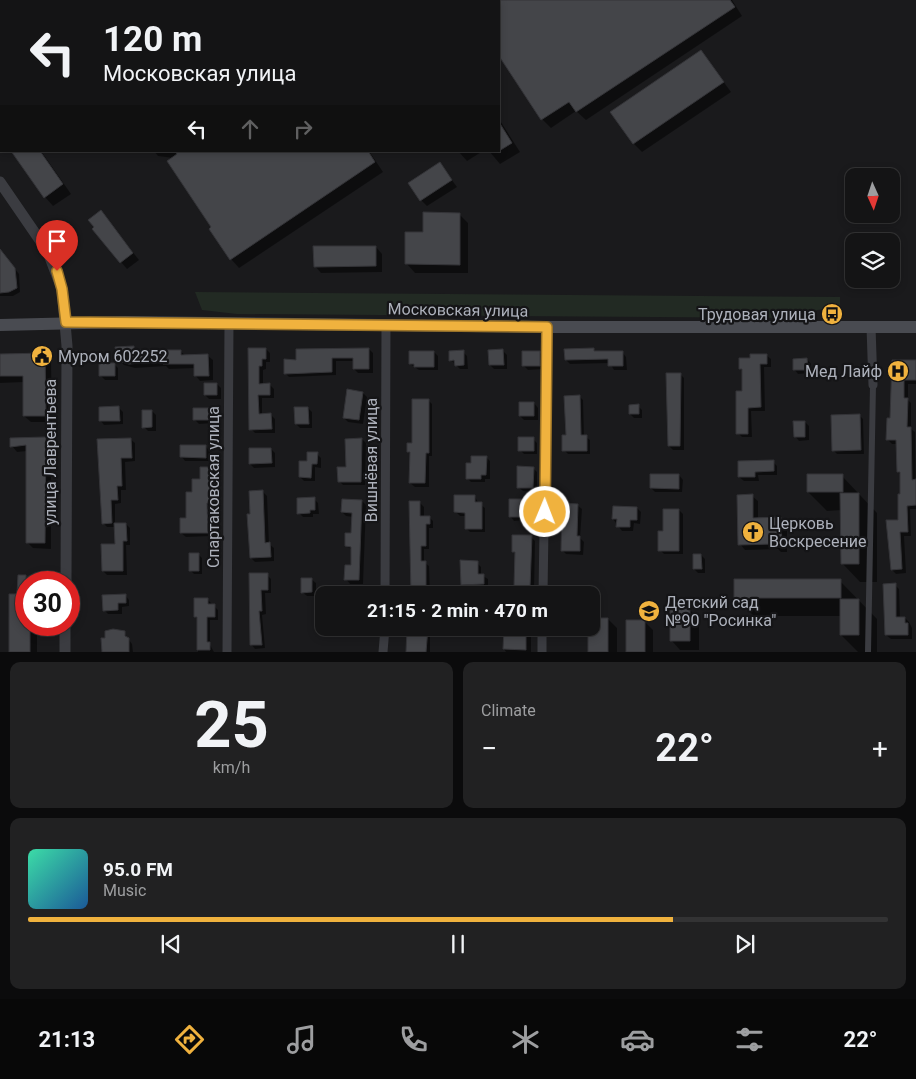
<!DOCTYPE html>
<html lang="en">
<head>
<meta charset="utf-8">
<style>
  body { margin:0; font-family:Roboto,sans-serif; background:#212122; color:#f1f3f6; height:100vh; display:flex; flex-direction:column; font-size:19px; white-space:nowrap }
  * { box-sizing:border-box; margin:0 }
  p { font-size:16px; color:#9d9ea0 }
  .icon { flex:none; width:28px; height:28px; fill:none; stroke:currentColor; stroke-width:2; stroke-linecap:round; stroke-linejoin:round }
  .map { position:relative; height:652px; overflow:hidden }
  .drawer { display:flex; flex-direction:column; gap:10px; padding:10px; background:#0b0b0c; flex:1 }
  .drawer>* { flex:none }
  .guide { position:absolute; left:0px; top:0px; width:500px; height:152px; box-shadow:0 2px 8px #0003,0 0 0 1px #333334; background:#141415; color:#f1f3f6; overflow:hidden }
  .needle { width:32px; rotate:177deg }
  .controls { position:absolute; left:845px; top:168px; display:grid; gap:10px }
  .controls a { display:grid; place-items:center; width:55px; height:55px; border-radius:10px; background:#141415; box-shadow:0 2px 8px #0003,0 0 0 1px #333334; font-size:25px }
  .speed { position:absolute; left:15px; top:571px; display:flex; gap:10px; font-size:25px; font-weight:700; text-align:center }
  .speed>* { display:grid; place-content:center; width:65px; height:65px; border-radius:50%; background:#141415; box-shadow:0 2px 8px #0003,0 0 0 1px #333334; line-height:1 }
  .speed .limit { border:8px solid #d22; background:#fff; color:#111 }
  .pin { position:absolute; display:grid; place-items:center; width:42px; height:42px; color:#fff; margin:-51px -21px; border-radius:50% 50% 50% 0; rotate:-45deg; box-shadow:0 0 5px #0007 }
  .pin .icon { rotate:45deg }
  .me { position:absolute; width:55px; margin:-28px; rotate:1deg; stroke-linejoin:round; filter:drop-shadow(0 0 4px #0008) }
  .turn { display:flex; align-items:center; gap:18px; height:105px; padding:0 20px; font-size:22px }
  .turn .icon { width:65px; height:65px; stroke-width:2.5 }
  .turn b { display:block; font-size:35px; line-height:42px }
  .lanes { display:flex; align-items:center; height:48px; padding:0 20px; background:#0003; justify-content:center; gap:25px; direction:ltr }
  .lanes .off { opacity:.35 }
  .big { font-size:38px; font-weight:700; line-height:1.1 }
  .drawer .card { flex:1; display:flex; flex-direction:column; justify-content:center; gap:8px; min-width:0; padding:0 18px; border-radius:10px; background:#212122 }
  .drawer .dial { align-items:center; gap:0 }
  .dial b { font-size:65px; line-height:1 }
  .song { display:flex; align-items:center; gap:15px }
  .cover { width:60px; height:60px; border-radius:8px; background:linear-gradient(135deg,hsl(160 70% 55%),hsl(210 70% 35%)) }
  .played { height:5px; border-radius:2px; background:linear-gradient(90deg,#f0b23e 75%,#333334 75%) }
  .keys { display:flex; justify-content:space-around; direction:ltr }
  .heat { display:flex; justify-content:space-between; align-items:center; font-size:28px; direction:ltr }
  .drawer .tiles { flex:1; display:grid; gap:10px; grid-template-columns:1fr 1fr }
  .card:last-child { grid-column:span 2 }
  .trip { position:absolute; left:315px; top:586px; width:285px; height:50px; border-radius:10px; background:#141415; box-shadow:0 2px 8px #0003,0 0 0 1px #333334; font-weight:700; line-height:50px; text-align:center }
  .menu { display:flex; height:80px; justify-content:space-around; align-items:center; background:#080808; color:#9d9ea0 }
  .menu .icon { width:35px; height:35px }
  .menu .on { color:#f0b23e }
  .menu b { font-size:22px; color:#f1f3f6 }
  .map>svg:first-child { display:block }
  .green { fill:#222a23 }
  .shadow { fill:#0007 }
  .building { fill:#444549; stroke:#343438 }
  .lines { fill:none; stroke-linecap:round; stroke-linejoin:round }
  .pedestrian { stroke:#3b3c41; stroke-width:6 }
  .minor { stroke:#3b3c41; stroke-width:9 }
  .tertiary { stroke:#3b3c41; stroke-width:11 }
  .secondary { stroke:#494b51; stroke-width:12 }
  .route-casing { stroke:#9c7428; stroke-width:12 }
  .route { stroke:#f0b23e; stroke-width:9 }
  .labels { text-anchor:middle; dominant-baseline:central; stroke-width:4.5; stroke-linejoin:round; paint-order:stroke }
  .street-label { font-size:16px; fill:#adb1bb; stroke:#151517 }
  .poi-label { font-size:16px; fill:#adb1bb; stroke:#151517; text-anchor:start }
</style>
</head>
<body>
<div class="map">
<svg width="916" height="652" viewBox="0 0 916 652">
  <rect width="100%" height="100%" fill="#1a1a1c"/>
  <path class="green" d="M195,292L840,297V308L817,310L808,318L237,314L202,310Z"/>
  <path class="shadow" d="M13,0H28L29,1H11Z
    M74,0H263L261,1Z
    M488,0H732L742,16L586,120L576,111L551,128L542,119L499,53V1H486Z
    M701,51L731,92L642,152L634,144Z
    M499,119L520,152L500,164L489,151H499Z
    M13,151H41L71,194L53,206L45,197Z
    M154,151H369L383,172L239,268L231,259L173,158L158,156Z
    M458,151H483L467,161Z
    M440,164L457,187L427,206L421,200Z
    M101,212L139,260L127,269L121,262Z
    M459,214L468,223V273H415L407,264Z
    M376,247L382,254V272L321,273L315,266Z
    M0,250L19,274L20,292L13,296H0Z
    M133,347L137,351H180L186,356H208L213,360V380L200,381L196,376L195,368L169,369L166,366L135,368L124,365L119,360Z
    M249,349H266L270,353V362H266V369L263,370V385H270L274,389V398H262V415H271L275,419V433H255L251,429Z
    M369,349L373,353V373H358L354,369V361H336V375L289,377L285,373L297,361Z
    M593,349L596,353L622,352L626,357L627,370H614L610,363L570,364L566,360Z
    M503,351L507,355V369H494L490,365Z
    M434,352L438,356V370H419L410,364Z
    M463,352L467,356L468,369H460L451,360Z
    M539,352L543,356L544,369L528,370L524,366Z
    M0,355H45L51,361L52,422H31L24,416V382L0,383Z
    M766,355L771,359V367H764L765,411H751L752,437H742L738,433L743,392V372L740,368Z
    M807,359L811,364V373L798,374L794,369Z
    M893,361H916V384H908V400L911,403V429L915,432L916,509H910L911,536H904L906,573L896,574L892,570L899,521L901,475L898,472L897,444H892L888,440L892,419Z
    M114,364L118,368V380H105L101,376Z
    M680,374L684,378V450H673L669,446Z
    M217,384L221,388V399H209L205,395Z
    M363,393L367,397L363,424L348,422L344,418Z
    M579,396L583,400L584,436L590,440V454H568L564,450Z
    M428,400L432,404V456H429V487H415L410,483L411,454L408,452L413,444Z
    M534,403L538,408V420H524L520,416Z
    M638,406L642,410V418H634L630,414Z
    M119,408L123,412V424L104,425L100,420Z
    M308,408L312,412V428H300L296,424Z
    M208,409L213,413V423L199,424L195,420Z
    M152,411L156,415V431H148L144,427Z
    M859,415L863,419L864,454H837L833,450Z
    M805,422L809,426V440L799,441L795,436Z
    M46,438L51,444V549L33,548L27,542V451L17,452L12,446Z
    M130,439L135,443V461L125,462L126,490H121V503L115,504V524H126L130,528V545H126L127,575H107L103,571L116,545V527H107L103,523L99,440Z
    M362,439L366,443L365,485H343L339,481Z
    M533,439L537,443V454H524L520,450Z
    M206,447L210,451V461H185L181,456Z
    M271,449L275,453V467L254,468L250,464Z
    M317,454L321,458V468L315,467V481H304L300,477Z
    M486,457L490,461V479H485V482H471L467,478Z
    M773,462L777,466V475H758L759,481H744L739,477Z
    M216,468L220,472L218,506H211V536L186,537L181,533L188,519L193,494L201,481Z
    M533,468L537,472V492L523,491L518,487Z
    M679,475L683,480L682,492H655L651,488Z
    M842,476L877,513V582H860L842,563V510L827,511L808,492Z
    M263,492L267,496L269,544L274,548V561L255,562L251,558V515Z
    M752,496L758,501V519L781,518L787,524V552H781L778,549L745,550L740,544Z
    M475,497L479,504L485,508V532H470L466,528V516H460L456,512Z
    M314,499L318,503L319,514H313V517H303L299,513Z
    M522,500L526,504L527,520L514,521L510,516Z
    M362,501L366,505L363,584H350L346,579L352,566L353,550L346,546L352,535L353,517L346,516L342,512Z
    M420,503L424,507V517H429L433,521V528H429V549H424V562L429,566L430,595H409L413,594Z
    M577,505L582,509L580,538L584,542L583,555L566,554L562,550Z
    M637,508L641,512L640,524L634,523L633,531H622L613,519Z
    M679,510L683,514V554H664L660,550L665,532Z
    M531,537L535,541L534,590H519L515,586L516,554L513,551Z
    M198,554L202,558V574H194L190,570Z
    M701,555L705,559V573H698L694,569Z
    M477,563L481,567V575L488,579V588H466L462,584Z
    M250,574L267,575L271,579V593H265L266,614L262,615L265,648L255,649L251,644Z
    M19,577H39L45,582H26V625H37V652H10L19,595Z
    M311,579L316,583V596H307L302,592Z
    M840,581L877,619V652H858L841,635V616H754L735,598Z
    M895,585L899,589L900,618H905L909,622L912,628V639H891L886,635Z
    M125,595L129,600V606L122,607V614H108L104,610Z
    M207,599L218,610V620H210V645L214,652H198V620L195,616Z
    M690,610L699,619V650H680L672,641Z
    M608,619L617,628V652H589V628Z
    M644,621L653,630V652H627Z
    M409,628H430V652H408Z
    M463,628H479V631H466Z
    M511,628H531V652H506L504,649Z
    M124,633L132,644L133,652H103Z"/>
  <path class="building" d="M499,0H730L735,7L576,112L569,102L541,120L499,56Z
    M701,50L724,82L633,144L610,112Z
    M499,122L512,143L499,151Z
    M11,151H40L63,184L44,198Z
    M175,151H368L375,162L230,260L209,229L211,227L167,161L177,154Z
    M440,162L452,180L420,201L408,183Z
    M101,210L133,253L120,263L92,229L94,227L88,220Z
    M423,212L460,213V265L405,264V232H423Z
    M313,246H376V266L314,267Z
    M0,249L15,268L17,288L9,292L0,293Z
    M134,346V350H181V355L208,354L209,376H194V364H163V361L129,364L118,361L115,347Z
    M248,348H266V359H262V366H259V384L270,383V395H258L259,414L271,413L272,429L249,430Z
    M369,348V369H353V358H332V372L284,374V359L296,360V349Z
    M594,348V351H623V366H608V359L565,360L564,349Z
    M503,349L504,365H489L488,350Z
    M464,350V365L455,366L454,360L449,361V351Z
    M409,351H434V367H414V364H409Z
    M522,351H540V366H522Z
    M45,353L46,416H23V376H0V354Z
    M750,354H767V364H760L761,407L748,408V434H736V391H742V369H739V358H750Z
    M807,358L808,370H793V359Z
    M892,360H916V380H904V398H908L907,427H911L912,480L916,479V505L907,506L908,532H900L902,569L891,570L886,520H898V494H900V472H897L896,440H886L887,418H890Z
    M99,363H115V376H99Z
    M666,373H681L680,446H668Z
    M204,383H217V395H204Z
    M347,389L363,392L359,420L343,418Z
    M580,395L581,435H587V451H562V435H566L564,396Z
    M412,399H429V453H426L425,483H409L410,452H407V443H412Z
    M519,402H534V416H519Z
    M639,404V414H629V405Z
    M119,406L120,421H99V407Z
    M294,407H308L309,424H295Z
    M193,408H209V420H193Z
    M142,410H152V427L142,428Z
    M860,414L861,450L832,451L831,415Z
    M793,421H805V437H794Z
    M46,437L45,543H26V445L10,447V438Z
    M518,437H534V451H518Z
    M131,438L132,458H121L122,486H117L118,500H111L112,523L102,524L97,439Z
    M362,438L361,482H338L337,467H346L345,439Z
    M180,445H206V458L180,457Z
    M249,448H271L272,463L249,464Z
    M307,452H318L317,464H312L311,478L299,477V461H307Z
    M471,456H487L486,475H481V479H466V463H471Z
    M774,460V471L755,472V477H738V461Z
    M517,466L534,467L533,488H517Z
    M200,467H216L215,503H207L208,533H180V518H186V492H192V479H200Z
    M650,474H679V489L650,488Z
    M807,474H843V492H807Z
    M263,490L265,543L270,542L271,557L250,558L247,514H250L249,491Z
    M840,493H859V564H841Z
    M753,494V518L781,517L782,547H774V544L738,545L737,495Z
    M454,495H475V502H482V529H465V513L454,512Z
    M315,497V510H310V513L297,514V498Z
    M342,499L362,500L359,580H344L345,565H351V547L345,546V533H351L352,513L341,512Z
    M509,499H523V517H509Z
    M409,501H420V516H430V524H426V546H421V561H426V595H411Z
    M562,503L578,504L577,536H580V551H561Z
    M613,506L637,507V520H630V527H616L617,519H612Z
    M663,509H679V551H658V531H663Z
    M114,523H126L127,541H123V571H102L101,544H115Z
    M512,535H532L530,587L514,586L515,552H512Z
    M189,553H199V571H189Z
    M693,554H701L702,569H693Z
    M460,560L478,561V574H484V584L461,585Z
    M249,573H268V590H261L262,611H259L262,645H250Z
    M18,575H26V625H30V652H9V594H17Z
    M301,578H312V592L301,593Z
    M734,579H841V598H734Z
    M896,583V617H905V623H908V635H885L883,584Z
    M126,594V603H118V610L103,611L102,595Z
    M194,598H208V604H215V617H207V642H210V650H197V617H194Z
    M840,599H859V635H840Z
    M670,609H690V641H670Z
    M591,618H608V652H588V628H591Z
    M626,620H645V652H626Z
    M407,628H428L426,652H406Z
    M504,628H526V650L503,649Z
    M113,629L125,631V636L129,638V652H102L101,638H105V631Z"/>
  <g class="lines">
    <path class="pedestrian" d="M868,652L873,385"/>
    <path class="minor" d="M871,327L873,385
      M385,595L386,325
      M543,595L547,327
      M227,652L229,323
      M383,652L385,628
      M542,652V628"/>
    <path class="tertiary" d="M0,182L48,252L62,289L67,346L66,582
      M65,652V625"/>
    <path class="secondary" d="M0,325L125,322L547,327H916"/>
  </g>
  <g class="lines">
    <g class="route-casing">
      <path id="route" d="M57,271L62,289L66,322L547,327L545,512"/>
    </g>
    <use href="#route" class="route"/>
  </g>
  <defs>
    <g id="bus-disc" transform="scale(1.125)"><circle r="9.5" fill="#f0b23e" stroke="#151517"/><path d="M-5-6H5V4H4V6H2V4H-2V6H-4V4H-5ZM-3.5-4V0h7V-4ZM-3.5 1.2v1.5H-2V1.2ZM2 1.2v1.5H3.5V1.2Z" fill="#111"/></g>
    <g id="civic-disc" transform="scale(1.125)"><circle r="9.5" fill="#f0b23e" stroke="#151517"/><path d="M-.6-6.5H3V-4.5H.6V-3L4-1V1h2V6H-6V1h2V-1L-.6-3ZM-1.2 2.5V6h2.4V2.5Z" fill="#111"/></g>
    <g id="hospital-disc" transform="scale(1.125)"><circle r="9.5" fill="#f0b23e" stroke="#151517"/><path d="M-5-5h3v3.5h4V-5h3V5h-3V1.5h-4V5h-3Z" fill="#111"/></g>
    <g id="church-disc" transform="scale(1.125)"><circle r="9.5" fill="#f0b23e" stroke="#151517"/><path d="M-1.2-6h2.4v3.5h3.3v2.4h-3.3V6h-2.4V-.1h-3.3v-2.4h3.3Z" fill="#111"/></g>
    <g id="school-disc" transform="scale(1.125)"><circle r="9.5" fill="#f0b23e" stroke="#151517"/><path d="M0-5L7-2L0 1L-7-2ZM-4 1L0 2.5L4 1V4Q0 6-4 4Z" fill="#111"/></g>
  </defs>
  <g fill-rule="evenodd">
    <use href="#bus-disc" x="832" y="314"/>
    <use href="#civic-disc" x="42" y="356"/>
    <use href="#hospital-disc" x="898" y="371"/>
    <use href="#church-disc" x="753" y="532"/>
    <use href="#school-disc" x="649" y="611"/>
  </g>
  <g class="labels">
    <g class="street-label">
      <text transform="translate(458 310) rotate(1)">Московская улица</text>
      <text transform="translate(50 452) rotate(-90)">улица Лаврентьева</text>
      <text transform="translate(371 460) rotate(-90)">Вишнёвая улица</text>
      <text transform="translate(213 487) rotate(-90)">Спартаковская улица</text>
    </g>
    <g class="poi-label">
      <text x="816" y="314" text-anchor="end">Трудовая улица</text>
      <text x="58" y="356">Муром 602252</text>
      <text x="882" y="371" text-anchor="end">Мед Лайф</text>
      <text x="769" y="523">Церковь<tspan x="769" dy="18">Воскресение</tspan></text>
      <text x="665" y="602">Детский сад<tspan x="665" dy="18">№90 "Росинка"</tspan></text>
    </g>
  </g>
</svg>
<div class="controls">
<a><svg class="needle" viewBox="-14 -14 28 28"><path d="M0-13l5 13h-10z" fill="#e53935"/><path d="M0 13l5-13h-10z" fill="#9d9ea0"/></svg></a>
<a><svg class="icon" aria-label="layers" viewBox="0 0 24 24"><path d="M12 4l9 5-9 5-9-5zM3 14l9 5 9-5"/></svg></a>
</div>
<div class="speed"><div class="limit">30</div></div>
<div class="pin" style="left:57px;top:271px;background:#d93025"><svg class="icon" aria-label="arrive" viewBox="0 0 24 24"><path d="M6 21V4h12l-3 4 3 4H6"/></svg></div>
<svg class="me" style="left:545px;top:512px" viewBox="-20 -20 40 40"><circle r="17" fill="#f0b23e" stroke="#fff" stroke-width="3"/><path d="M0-11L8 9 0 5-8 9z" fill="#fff"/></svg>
<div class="trip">21:15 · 2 min · 470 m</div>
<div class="guide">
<div class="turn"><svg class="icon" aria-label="left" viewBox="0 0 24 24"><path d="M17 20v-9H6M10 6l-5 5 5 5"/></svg><div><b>120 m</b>Московская улица</div></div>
<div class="lanes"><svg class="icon" aria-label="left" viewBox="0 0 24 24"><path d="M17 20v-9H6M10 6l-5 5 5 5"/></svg><svg class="icon off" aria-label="ahead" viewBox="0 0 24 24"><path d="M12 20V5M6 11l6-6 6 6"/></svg><svg class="icon off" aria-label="right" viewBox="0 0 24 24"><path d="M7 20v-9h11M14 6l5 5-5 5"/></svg></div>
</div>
</div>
<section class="drawer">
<div class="tiles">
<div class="card dial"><b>25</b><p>km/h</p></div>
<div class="card"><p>Climate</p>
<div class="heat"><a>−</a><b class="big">22°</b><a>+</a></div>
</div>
<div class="card">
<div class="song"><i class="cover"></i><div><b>95.0 FM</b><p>Music</p></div></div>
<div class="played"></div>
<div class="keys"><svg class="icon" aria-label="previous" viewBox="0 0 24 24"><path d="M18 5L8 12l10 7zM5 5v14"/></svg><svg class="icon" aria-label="pause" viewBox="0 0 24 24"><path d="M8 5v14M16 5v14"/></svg><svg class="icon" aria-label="next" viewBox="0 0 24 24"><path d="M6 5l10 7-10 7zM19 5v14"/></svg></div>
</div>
</div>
</section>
<nav class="menu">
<b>21:13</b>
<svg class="icon on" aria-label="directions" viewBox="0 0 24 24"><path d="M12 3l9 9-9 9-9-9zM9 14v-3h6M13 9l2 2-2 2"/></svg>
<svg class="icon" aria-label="music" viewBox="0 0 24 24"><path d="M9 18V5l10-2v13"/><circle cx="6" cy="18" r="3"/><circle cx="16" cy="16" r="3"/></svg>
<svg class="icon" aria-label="phone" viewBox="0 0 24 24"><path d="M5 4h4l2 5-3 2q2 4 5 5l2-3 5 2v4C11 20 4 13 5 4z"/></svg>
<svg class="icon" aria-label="climate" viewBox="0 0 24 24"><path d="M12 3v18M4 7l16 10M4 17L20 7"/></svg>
<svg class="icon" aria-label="car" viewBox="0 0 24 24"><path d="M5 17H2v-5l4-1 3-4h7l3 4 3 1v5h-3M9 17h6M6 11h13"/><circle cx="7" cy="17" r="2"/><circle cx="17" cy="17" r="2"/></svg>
<svg class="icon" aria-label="filters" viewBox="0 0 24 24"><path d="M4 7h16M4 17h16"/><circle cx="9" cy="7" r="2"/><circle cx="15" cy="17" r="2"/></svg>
<b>22°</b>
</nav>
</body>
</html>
